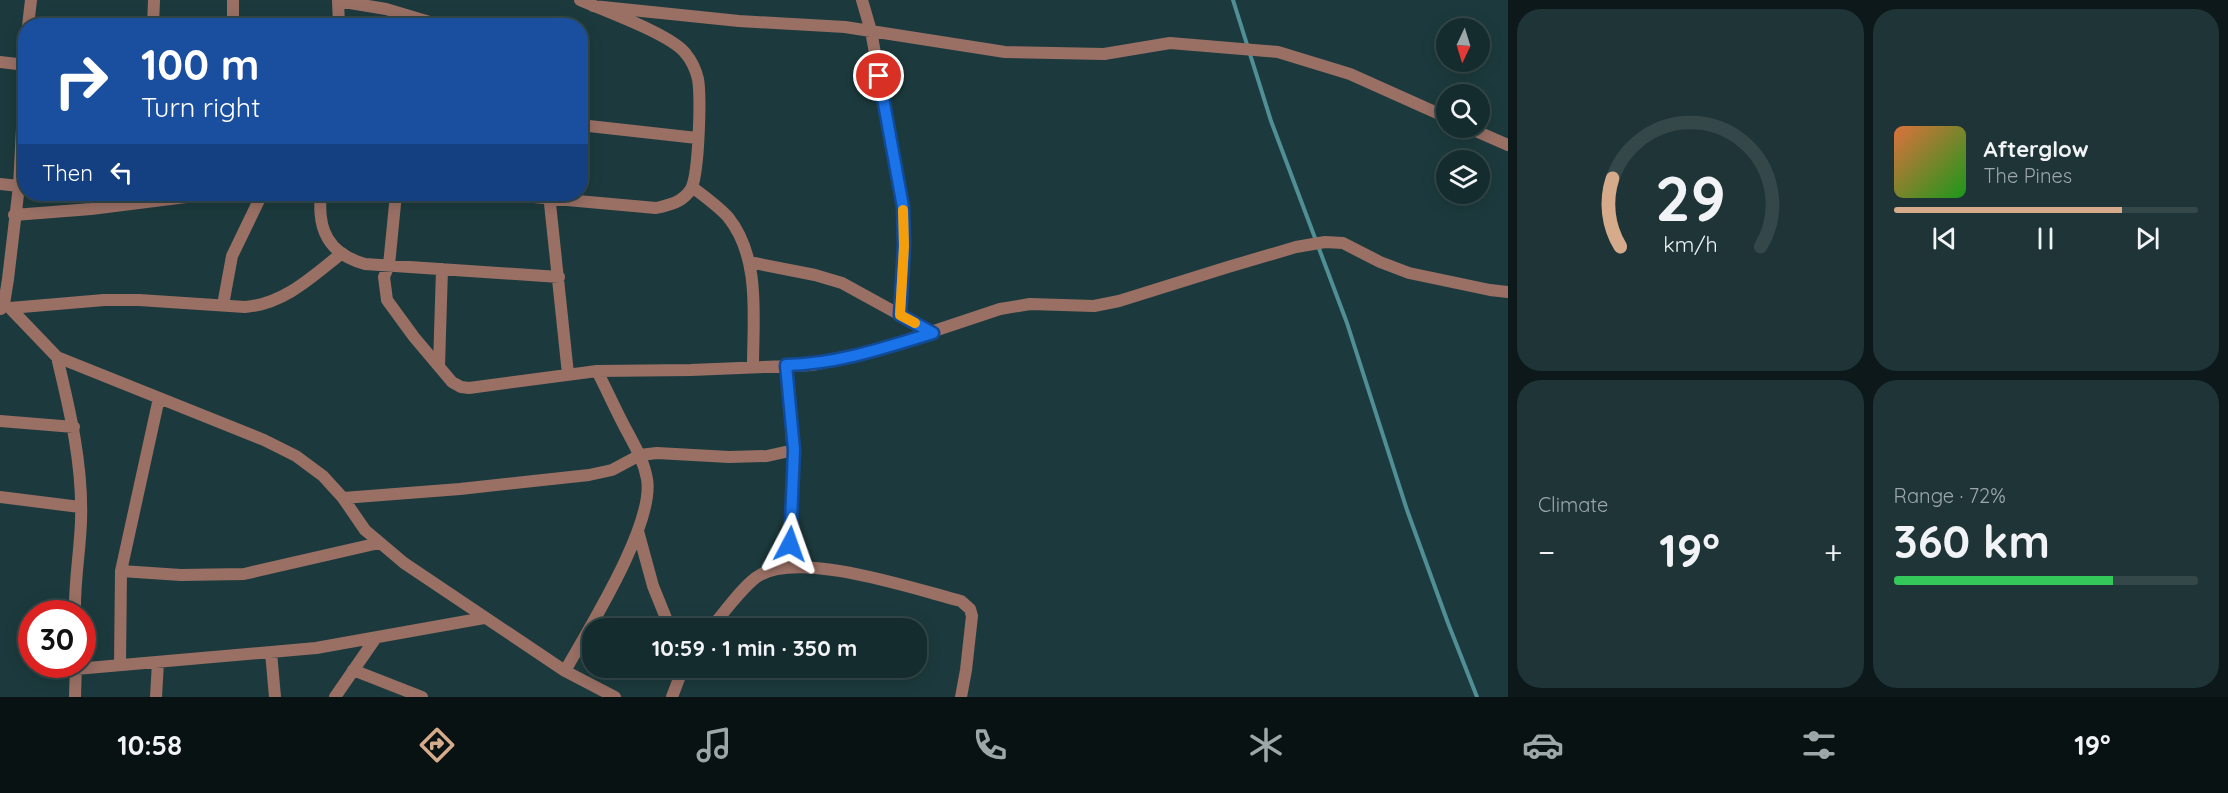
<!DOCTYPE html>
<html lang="en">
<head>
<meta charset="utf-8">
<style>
  body { margin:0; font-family:Quicksand,sans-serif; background:#1e3436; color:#f1f3f6; height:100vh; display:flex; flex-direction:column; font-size:22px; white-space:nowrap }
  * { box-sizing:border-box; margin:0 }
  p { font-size:20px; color:#9da7aa }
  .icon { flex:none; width:33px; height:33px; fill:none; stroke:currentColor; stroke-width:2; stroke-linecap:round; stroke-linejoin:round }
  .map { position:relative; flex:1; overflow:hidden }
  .details { display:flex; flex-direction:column; gap:9px; padding:9px; background:#0c1819; width:720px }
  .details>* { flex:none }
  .guide { position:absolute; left:18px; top:18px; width:570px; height:183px; border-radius:24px; box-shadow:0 3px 15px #0003,0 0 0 2px #34484a; background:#1a4fa0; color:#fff; overflow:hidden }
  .needle { width:39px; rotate:184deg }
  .buttons { position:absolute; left:1436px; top:18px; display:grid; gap:12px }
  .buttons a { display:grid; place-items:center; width:54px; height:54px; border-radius:50%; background:#152c2e; box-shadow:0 3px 15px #0003,0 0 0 2px #34484a; font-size:30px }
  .speed { position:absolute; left:18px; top:600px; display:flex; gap:12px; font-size:30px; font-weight:700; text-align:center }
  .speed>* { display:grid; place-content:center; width:78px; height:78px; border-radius:50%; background:#152c2e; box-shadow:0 3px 15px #0003,0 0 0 2px #34484a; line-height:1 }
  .speed .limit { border:9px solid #d22; background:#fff; color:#111 }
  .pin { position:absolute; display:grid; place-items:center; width:51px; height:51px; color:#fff; margin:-26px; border:3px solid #fff; border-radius:50%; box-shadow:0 2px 6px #0007 }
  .me { position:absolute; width:66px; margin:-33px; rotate:4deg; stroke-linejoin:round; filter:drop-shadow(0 0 4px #0008) }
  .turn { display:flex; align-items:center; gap:21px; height:126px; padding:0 24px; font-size:27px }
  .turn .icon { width:78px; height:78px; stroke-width:2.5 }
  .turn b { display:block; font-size:42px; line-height:51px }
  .then { display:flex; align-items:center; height:57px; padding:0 24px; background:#0003; gap:12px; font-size:22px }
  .big { font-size:45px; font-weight:700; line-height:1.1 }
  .details .tile { flex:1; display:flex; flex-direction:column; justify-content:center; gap:9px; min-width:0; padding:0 21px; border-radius:24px; background:#1e3436 }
  .details .dial { align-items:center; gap:0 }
  .dial svg { height:156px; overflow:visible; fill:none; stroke:#34484a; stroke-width:7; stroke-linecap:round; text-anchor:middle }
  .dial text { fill:#f1f3f6; stroke:none }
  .song { display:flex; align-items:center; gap:18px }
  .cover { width:72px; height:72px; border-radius:9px; background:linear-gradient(135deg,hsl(20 70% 55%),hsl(120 70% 35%)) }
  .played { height:6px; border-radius:3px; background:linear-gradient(90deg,#d6ab8b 75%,#34484a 75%) }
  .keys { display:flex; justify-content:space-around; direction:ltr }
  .heat { display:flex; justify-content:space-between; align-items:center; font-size:33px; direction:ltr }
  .charge { height:9px; border-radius:4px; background:linear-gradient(90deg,#34c759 72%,#34484a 0) }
  .details .tiles { flex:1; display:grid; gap:9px; grid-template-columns:repeat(2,1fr) }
  .trip { position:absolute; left:582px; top:618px; width:345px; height:60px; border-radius:24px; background:#152c2e; box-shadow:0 3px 15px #0003,0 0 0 2px #34484a; font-weight:700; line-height:60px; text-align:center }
  .tabs { display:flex; height:96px; justify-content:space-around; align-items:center; background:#081212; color:#9da7aa }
  .tabs .icon { width:42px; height:42px }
  .tabs .selected { color:#d6ab8b }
  .tabs b { font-size:27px; color:#f1f3f6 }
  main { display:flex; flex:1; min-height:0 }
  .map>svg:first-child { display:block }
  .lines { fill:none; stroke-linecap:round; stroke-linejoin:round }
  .stream { stroke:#508f95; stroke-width:4 }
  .street { stroke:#9a7065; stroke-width:12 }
  .route-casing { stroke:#114b97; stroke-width:15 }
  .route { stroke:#1a73e8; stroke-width:10 }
  .slow { stroke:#f59e0b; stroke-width:10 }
</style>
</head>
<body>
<main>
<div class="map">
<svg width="1508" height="697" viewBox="0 0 1508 697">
  <rect width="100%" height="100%" fill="#1c3a3d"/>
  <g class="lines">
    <path class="stream" d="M1233,0L1271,121L1347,323L1407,510L1448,623L1477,697"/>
    <path class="street" d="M338,0L339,26
      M862,0L871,31L903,207L904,246L900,315
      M338,1L386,9L443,26
      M593,6L739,21L845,27L1005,52L1104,54L1170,43L1278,52L1350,74L1446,117
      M28,26L31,0
      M153,26L154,0
      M233,26V0
      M0,62L26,65
      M580,125L697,138
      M1469,128L1508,145
      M0,184L19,186L25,184
      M692,187C704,196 718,206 728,217C761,258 753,318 753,366
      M321,194C317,229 328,254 365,264L559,277
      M396,194L389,265L384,277L387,300L414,337L452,382L461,387L469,388L597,371C608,392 617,413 628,433C636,448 644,462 647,479C655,524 588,630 565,671
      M499,194L656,208C670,205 683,202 691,189C699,174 701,97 698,79C696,71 691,60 686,54C673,35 603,10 580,0
      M549,194L568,374
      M14,215L91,209L210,194
      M749,262L815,275L842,283L933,333
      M0,303L10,308L57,357L264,440L296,456L323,476L343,498L365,530L404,563L565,671L615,697
      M223,305L232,256L262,194
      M10,308L104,300H139L245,307C284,304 312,277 342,253
      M1,309L4,304L8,279L19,186L26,51
      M57,357C70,411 83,465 81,521C80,552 74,583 75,614
      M439,366L442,269
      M597,371L691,370L813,365L871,352L1000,309L1030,304L1094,306L1119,301L1228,267L1296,247L1325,242L1343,243L1380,262L1409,273L1490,290L1508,292
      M0,421L74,427
      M0,497L80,507
      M343,498L460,489L589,475L612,470L640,455L657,453L729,457L767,456L794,450
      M638,531L653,586L670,628
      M785,567C799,501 792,433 786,365
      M121,571L181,575L244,574L379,543
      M711,628C723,614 745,583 760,575C802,551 914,589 961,601L970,609L972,616L966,670L961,697
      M271,652L275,697
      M120,665L121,571L159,398
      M76,669L316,648L484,618
      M353,670L422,697
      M75,697L76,664
      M156,697L158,662
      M335,697L375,639
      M672,697L683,668"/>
  </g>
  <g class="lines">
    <g class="route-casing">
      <path id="route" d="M790,544L794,450L786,365C837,364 884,348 933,333L900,315L904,246L903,207L879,76"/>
    </g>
    <use href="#route" class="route"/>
    <path class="slow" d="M903,210L904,246L900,315L915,323"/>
  </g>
</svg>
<div class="buttons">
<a><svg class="needle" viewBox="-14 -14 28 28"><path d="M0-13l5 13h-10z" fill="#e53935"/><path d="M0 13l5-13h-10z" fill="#9da7aa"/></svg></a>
<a><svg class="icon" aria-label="search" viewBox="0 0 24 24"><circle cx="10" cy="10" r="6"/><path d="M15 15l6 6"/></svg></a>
<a><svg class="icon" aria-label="layers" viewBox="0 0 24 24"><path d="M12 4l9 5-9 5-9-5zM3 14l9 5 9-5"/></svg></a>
</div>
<div class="speed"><div class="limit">30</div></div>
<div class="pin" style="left:879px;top:76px;background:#d93025"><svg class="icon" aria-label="arrive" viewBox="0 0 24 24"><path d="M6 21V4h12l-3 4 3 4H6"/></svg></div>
<svg class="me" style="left:790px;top:544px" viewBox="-20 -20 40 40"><path d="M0-17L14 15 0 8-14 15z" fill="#1a73e8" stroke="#fff" stroke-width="4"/></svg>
<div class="trip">10:59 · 1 min · 350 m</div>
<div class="guide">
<div class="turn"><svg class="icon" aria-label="right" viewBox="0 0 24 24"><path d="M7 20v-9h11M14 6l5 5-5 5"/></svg><div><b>100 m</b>Turn right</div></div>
<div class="then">Then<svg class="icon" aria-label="left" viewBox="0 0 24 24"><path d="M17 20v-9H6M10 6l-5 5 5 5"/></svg></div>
</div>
</div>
<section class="details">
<div class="tiles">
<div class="tile dial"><svg viewBox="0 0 100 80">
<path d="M14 69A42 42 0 1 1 86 69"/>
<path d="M14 69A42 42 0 0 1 10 34" stroke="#d6ab8b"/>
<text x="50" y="56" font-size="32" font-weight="700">29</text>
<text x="50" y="72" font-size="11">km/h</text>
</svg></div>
<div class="tile">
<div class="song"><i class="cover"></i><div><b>Afterglow</b><p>The Pines</p></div></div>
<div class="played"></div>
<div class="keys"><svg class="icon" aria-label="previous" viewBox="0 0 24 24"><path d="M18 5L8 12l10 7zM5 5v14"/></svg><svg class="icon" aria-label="pause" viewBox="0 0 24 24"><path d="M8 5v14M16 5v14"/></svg><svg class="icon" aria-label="next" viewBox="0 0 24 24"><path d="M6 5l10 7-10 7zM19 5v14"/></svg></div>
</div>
<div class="tile"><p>Climate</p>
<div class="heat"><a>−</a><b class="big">19°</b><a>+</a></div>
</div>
<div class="tile"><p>Range · 72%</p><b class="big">360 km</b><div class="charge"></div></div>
</div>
</section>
</main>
<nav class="tabs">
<b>10:58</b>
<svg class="icon selected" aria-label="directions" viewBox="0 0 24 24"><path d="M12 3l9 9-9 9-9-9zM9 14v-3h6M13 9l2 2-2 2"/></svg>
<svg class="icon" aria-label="music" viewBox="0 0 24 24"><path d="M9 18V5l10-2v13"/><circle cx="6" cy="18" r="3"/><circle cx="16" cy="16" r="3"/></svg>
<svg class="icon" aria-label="phone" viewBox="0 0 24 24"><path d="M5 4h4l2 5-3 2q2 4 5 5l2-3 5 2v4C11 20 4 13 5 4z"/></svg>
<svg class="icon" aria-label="climate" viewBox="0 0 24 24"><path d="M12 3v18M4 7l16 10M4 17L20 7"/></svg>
<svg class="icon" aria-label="car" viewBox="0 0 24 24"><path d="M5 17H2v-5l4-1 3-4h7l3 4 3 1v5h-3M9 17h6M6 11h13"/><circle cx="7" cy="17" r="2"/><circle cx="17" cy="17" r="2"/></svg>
<svg class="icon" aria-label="filters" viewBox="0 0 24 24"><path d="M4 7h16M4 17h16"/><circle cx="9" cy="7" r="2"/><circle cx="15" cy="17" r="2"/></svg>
<b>19°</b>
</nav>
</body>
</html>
